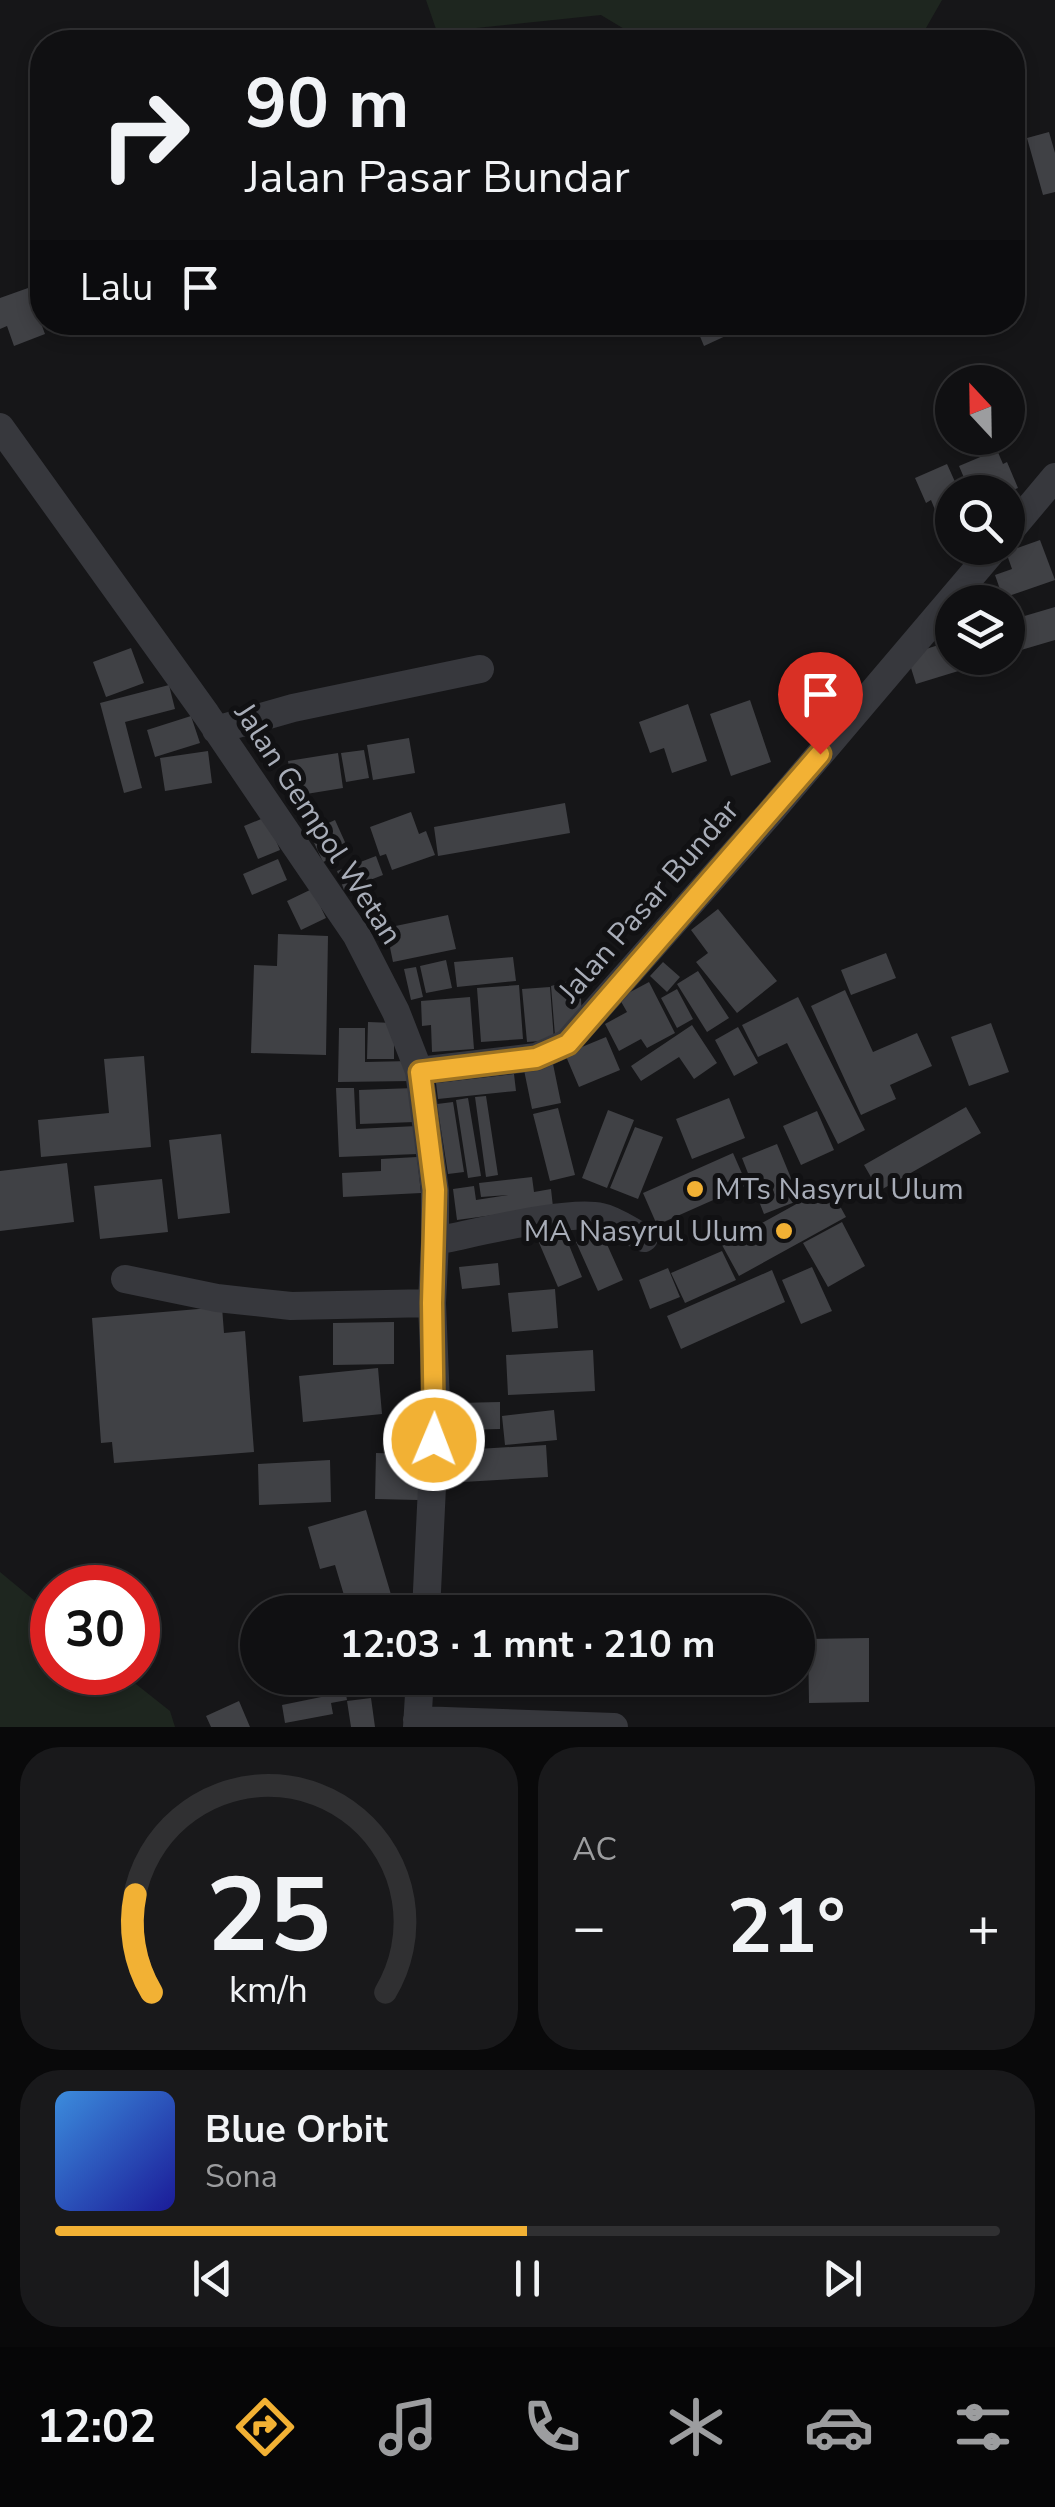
<!DOCTYPE html>
<html lang="id">
<head>
<meta charset="utf-8">
<style>
  body { margin:0; font-family:"Nunito Sans",sans-serif; background:#19191b; color:#f1f3f6; height:100vh; display:flex; flex-direction:column; font-size:38px; white-space:nowrap }
  * { box-sizing:border-box; margin:0 }
  p { font-size:32px; color:#9c9d9f }
  .icon { flex:none; width:55px; height:55px; fill:none; stroke:currentColor; stroke-width:2; stroke-linecap:round; stroke-linejoin:round }
  .map { position:relative; height:1727px; overflow:hidden }
  .drawer { display:flex; flex-direction:column; gap:20px; padding:20px; background:#09090a; flex:1 }
  .drawer>* { flex:none }
  .guide { position:absolute; left:30px; top:30px; width:995px; height:305px; border-radius:40px; box-shadow:0 5px 15px #0003,0 0 0 2px #303032; background:#101012; color:#f1f3f6; overflow:hidden }
  .needle { width:65px; rotate:338deg }
  .tools { position:absolute; left:935px; top:365px; display:grid; gap:20px }
  .tools a { display:grid; place-items:center; width:90px; height:90px; border-radius:50%; background:#101012; box-shadow:0 5px 15px #0003,0 0 0 2px #303032; font-size:50px }
  .speed { position:absolute; left:30px; top:1565px; display:flex; gap:20px; font-size:50px; font-weight:700; text-align:center }
  .speed>* { display:grid; place-content:center; width:130px; height:130px; border-radius:50%; background:#101012; box-shadow:0 5px 15px #0003,0 0 0 2px #303032; line-height:1 }
  .speed .limit { border:15px solid #d22; background:#fff; color:#111 }
  .pin { position:absolute; display:grid; place-items:center; width:85px; height:85px; color:#fff; margin:-102px -42px; border-radius:50% 50% 50% 0; rotate:-45deg; box-shadow:0 0 10px #0007 }
  .pin .icon { rotate:45deg }
  .me { position:absolute; width:110px; margin:-55px; rotate:1deg; stroke-linejoin:round; filter:drop-shadow(0 0 8px #0008) }
  .turn { display:flex; align-items:center; gap:35px; height:210px; padding:0 50px; font-size:45px }
  .turn .icon { width:130px; height:130px; stroke-width:2.5 }
  .turn b { display:block; font-size:70px; line-height:85px }
  .then { display:flex; align-items:center; height:95px; padding:0 50px; background:#0003; gap:20px; font-size:38px }
  .big { font-size:75px; font-weight:700; line-height:1.1 }
  .drawer .tile { flex:1; display:flex; flex-direction:column; justify-content:center; gap:15px; min-width:0; padding:0 35px; border-radius:40px; background:#19191b }
  .drawer .dial { align-items:center; gap:0 }
  .dial svg { height:260px; overflow:visible; fill:none; stroke:#303032; stroke-width:7; stroke-linecap:round; text-anchor:middle }
  .dial text { fill:#f1f3f6; stroke:none }
  .song { display:flex; align-items:center; gap:30px }
  .cover { width:120px; height:120px; border-radius:15px; background:linear-gradient(135deg,hsl(210 70% 55%),hsl(240 70% 35%)) }
  .played { height:10px; border-radius:5px; background:linear-gradient(90deg,#f2b134 50%,#303032 50%) }
  .keys { display:flex; justify-content:space-around; direction:ltr }
  .heat { display:flex; justify-content:space-between; align-items:center; font-size:55px; direction:ltr }
  .drawer .tiles { flex:1; display:grid; gap:20px; grid-template-columns:1fr 1fr }
  .tile:last-child { grid-column:span 2 }
  .trip { position:absolute; left:240px; top:1595px; width:575px; height:100px; border-radius:50px; background:#101012; box-shadow:0 5px 15px #0003,0 0 0 2px #303032; font-weight:700; line-height:100px; text-align:center }
  .tabs { display:flex; height:160px; justify-content:space-around; align-items:center; background:#060607; color:#9c9d9f }
  .tabs .icon { width:70px; height:70px }
  .tabs .selected { color:#f2b134 }
  .tabs b { font-size:45px; color:#f1f3f6 }
  .map>svg:first-child { display:block }
  .green { fill:#1e261f }
  .building { fill:#404145 }
  .lines { fill:none; stroke-linecap:round; stroke-linejoin:round }
  .minor { stroke:#37383d; stroke-width:28 }
  .route-casing { stroke:#9d7322; stroke-width:25 }
  .route { stroke:#f2b134; stroke-width:18 }
  .poi-dot { fill:#f2b134; stroke:#111113; stroke-width:4 }
  .labels { text-anchor:middle; dominant-baseline:central; stroke-width:10; stroke-linejoin:round; paint-order:stroke }
  .street-label { font-size:30px; fill:#a8adb8; stroke:#111113 }
  .poi-label { font-size:30px; fill:#a8adb8; stroke:#111113; text-anchor:start }
</style>
</head>
<body>
<div class="map">
<svg width="1055" height="1727" viewBox="0 0 1055 1727">
  <rect width="100%" height="100%" fill="#161618"/>
  <path class="green" d="M426,0H942L918,42H646L601,15L437,32Z
    M0,1572L52,1615V1672L122,1673L170,1711L175,1727H0Z"/>
  <path class="building" d="M1049,132L1055,153V192L1043,195L1027,138Z
    M42,283V313L38,315L45,334L14,346L7,326L0,329V298Z
    M694,322H743L745,327L704,346Z
    M997,450L1003,464L1007,462L1018,488L1008,492H952V539L945,520L940,522L931,500L926,503L915,478L947,464L956,484L965,480L959,466Z
    M1040,540L1055,580L1003,598L995,575L1012,569L1006,552Z
    M1055,607V640L1008,654V621Z
    M952,629V658H990L991,661L916,684L907,655L948,642L945,632Z
    M131,648L144,683L106,697L93,662Z
    M169,685L175,709L125,722L142,788L124,793L100,703Z
    M750,700L771,762L731,776L710,714Z
    M688,704L707,761L672,773L664,748L650,753L639,722Z
    M191,716L200,743L155,757L147,730Z
    M409,738L415,773L373,780L367,745Z
    M364,750L369,778L346,782L341,753Z
    M208,751L212,783L165,791L160,758Z
    M338,753L343,788L294,796L288,761Z
    M565,803L570,833L438,856L434,827Z
    M411,812L419,834L426,831L435,855L392,870L386,854L380,856L370,827Z
    M266,817L280,850L258,859L244,826Z
    M335,820L349,851L323,862L309,832Z
    M376,856L383,875L344,890L337,871Z
    M278,859L287,880L252,895L243,874Z
    M312,889L326,918L301,930L287,901Z
    M718,909L777,981L737,1013L696,962L708,953L691,930Z
    M448,915L456,949L393,962L386,928Z
    M278,934L328,936L326,1055L251,1053L254,965L277,966Z
    M886,953L896,978L851,995L841,970Z
    M513,957L516,981L457,987L454,962Z
    M446,960L452,988L426,993L420,966Z
    M663,962L680,977L667,992L650,976Z
    M416,967L423,997L411,1000L404,969Z
    M698,971L729,1018L707,1032L677,984Z
    M580,978L582,1019L555,1036L551,986Z
    M649,982L675,1033L647,1048L641,1039L619,1051L605,1024L627,1012L619,998Z
    M519,985L523,1039L481,1042L477,988Z
    M550,987L554,1040L527,1042L522,989Z
    M677,989L693,1019L677,1028L661,998Z
    M845,990L873,1052L917,1033L932,1066L890,1085L896,1099L861,1115L811,1006Z
    M470,997L474,1049L432,1052L431,1025L422,1026L421,1001Z
    M798,997L865,1130L838,1144L787,1043L758,1057L742,1025Z
    M368,1022L394,1023V1059H367Z
    M991,1023L1009,1072L969,1086L951,1037Z
    M692,1025L717,1063L694,1079L679,1057L641,1081L631,1066Z
    M738,1027L758,1063L734,1076L715,1040Z
    M339,1028H365V1062L411,1061L412,1081L338,1082Z
    M606,1037L620,1070L579,1087L565,1054Z
    M144,1056L151,1147L41,1157L38,1120L109,1113L104,1059Z
    M553,1064L561,1103L532,1109L524,1070Z
    M514,1074L516,1091L438,1099L436,1083Z
    M336,1088H354L356,1129L417,1126L418,1154L339,1157Z
    M414,1088L415,1122L360,1124L359,1090Z
    M486,1096L498,1175L486,1177L475,1097Z
    M468,1098L481,1176L468,1178L456,1100Z
    M729,1098L745,1138L692,1159L676,1119Z
    M453,1102L464,1172L448,1174L437,1104Z
    M966,1107L981,1133L879,1191L864,1165Z
    M558,1108L575,1175L550,1181L533,1114Z
    M608,1110L634,1120L607,1188L582,1178Z
    M817,1111L834,1150L801,1165L783,1126Z
    M635,1127L663,1137L638,1199L610,1188Z
    M221,1134L230,1213L178,1219L169,1140Z
    M777,1144L800,1200L764,1214L742,1158Z
    M733,1153L747,1185L657,1225L643,1193Z
    M417,1157L421,1193L343,1197L342,1173L381,1171V1159Z
    M67,1163L74,1222L0,1231V1171Z
    M532,1177L534,1192L551,1189L553,1207L457,1220L453,1189L474,1186L476,1200L508,1195L481,1197L479,1183Z
    M162,1179L168,1232L100,1239L94,1186Z
    M829,1186L846,1217L739,1276L722,1245Z
    M842,1222L865,1266L828,1287L803,1243Z
    M562,1228L582,1277L558,1287L537,1238Z
    M601,1231L623,1280L598,1291L576,1242Z
    M722,1251L736,1280L685,1303L671,1273Z
    M498,1263L500,1285L462,1289L459,1267Z
    M812,1267L832,1311L801,1324L782,1280Z
    M668,1268L680,1297L650,1309L639,1280Z
    M772,1270L785,1302L681,1349L667,1316Z
    M555,1289L558,1328L512,1332L508,1293Z
    M222,1307L224,1333L245,1331L254,1452L114,1463L112,1442L101,1443L92,1318Z
    M394,1322V1364L333,1365V1323Z
    M593,1350L595,1391L508,1395L506,1355Z
    M378,1368L382,1414L303,1422L299,1376Z
    M500,1402V1429L457,1430V1403Z
    M554,1410L557,1440L505,1445L502,1416Z
    M546,1445L548,1477L463,1482L461,1450Z
    M376,1453L411,1454V1484H419L418,1500L375,1499Z
    M330,1460L331,1502L259,1505L258,1464Z
    M366,1510L395,1608L378,1612H349L335,1565L320,1569L308,1527Z
    M869,1638V1702L809,1703L808,1639Z
    M327,1678H343L347,1700L331,1703L333,1714L285,1723L282,1705L331,1695Z
    M347,1678H383L384,1692L349,1695Z
    M747,1678H796V1685L747,1686Z
    M371,1698L375,1727H351L347,1701Z
    M239,1701L250,1727H211L206,1716Z"/>
  <g class="lines">
    <path class="minor" d="M0,427L206,714L357,936L396,1012L419,1071L435,1191V1241L432,1303L436,1403L426,1612
      M1008,533L1055,477
      M216,730L293,708L480,669
      M419,1071L536,1057L567,1043L770,813L995,548
      M435,1241C472,1234 569,1209 601,1217C616,1220 631,1232 644,1238
      M125,1279L217,1298L291,1306L432,1303
      M417,1720L614,1727
      M417,1727L420,1678"/>
  </g>
  <g class="lines">
    <g class="route-casing">
      <path id="route" d="M434,1440L432,1303L435,1190L420,1072L536,1058L568,1044L820,754"/>
    </g>
    <use href="#route" class="route"/>
  </g>
  <g class="poi-dot">
    <circle cx="695" cy="1189" r="10"/>
    <circle cx="784" cy="1231" r="10"/>
  </g>
  <g class="labels">
    <g class="street-label">
      <text transform="translate(318 824) rotate(57)">Jalan Gempol Wetan</text>
      <text transform="translate(649 901) rotate(-49)">Jalan Pasar Bundar</text>
    </g>
    <g class="poi-label">
      <text x="715" y="1189">MTs Nasyrul Ulum</text>
      <text x="764" y="1231" text-anchor="end">MA Nasyrul Ulum</text>
    </g>
  </g>
</svg>
<div class="tools">
<a><svg class="needle" viewBox="-14 -14 28 28"><path d="M0-13l5 13h-10z" fill="#e53935"/><path d="M0 13l5-13h-10z" fill="#9c9d9f"/></svg></a>
<a><svg class="icon" aria-label="search" viewBox="0 0 24 24"><circle cx="10" cy="10" r="6"/><path d="M15 15l6 6"/></svg></a>
<a><svg class="icon" aria-label="layers" viewBox="0 0 24 24"><path d="M12 4l9 5-9 5-9-5zM3 14l9 5 9-5"/></svg></a>
</div>
<div class="speed"><div class="limit">30</div></div>
<div class="pin" style="left:820px;top:754px;background:#d93025"><svg class="icon" aria-label="arrive" viewBox="0 0 24 24"><path d="M6 21V4h12l-3 4 3 4H6"/></svg></div>
<svg class="me" style="left:434px;top:1440px" viewBox="-20 -20 40 40"><circle r="17" fill="#f2b134" stroke="#fff" stroke-width="3"/><path d="M0-11L8 9 0 5-8 9z" fill="#fff"/></svg>
<div class="trip">12:03 · 1 mnt · 210 m</div>
<div class="guide">
<div class="turn"><svg class="icon" aria-label="right" viewBox="0 0 24 24"><path d="M7 20v-9h11M14 6l5 5-5 5"/></svg><div><b>90 m</b>Jalan Pasar Bundar</div></div>
<div class="then">Lalu<svg class="icon" aria-label="arrive" viewBox="0 0 24 24"><path d="M6 21V4h12l-3 4 3 4H6"/></svg></div>
</div>
</div>
<section class="drawer">
<div class="tiles">
<div class="tile dial"><svg viewBox="0 0 100 80">
<path d="M14 69A42 42 0 1 1 86 69"/>
<path d="M14 69A42 42 0 0 1 9 39" stroke="#f2b134"/>
<text x="50" y="56" font-size="32" font-weight="700">25</text>
<text x="50" y="72" font-size="11">km/h</text>
</svg></div>
<div class="tile"><p>AC</p>
<div class="heat"><a>−</a><b class="big">21°</b><a>+</a></div>
</div>
<div class="tile">
<div class="song"><i class="cover"></i><div><b>Blue Orbit</b><p>Sona</p></div></div>
<div class="played"></div>
<div class="keys"><svg class="icon" aria-label="previous" viewBox="0 0 24 24"><path d="M18 5L8 12l10 7zM5 5v14"/></svg><svg class="icon" aria-label="pause" viewBox="0 0 24 24"><path d="M8 5v14M16 5v14"/></svg><svg class="icon" aria-label="next" viewBox="0 0 24 24"><path d="M6 5l10 7-10 7zM19 5v14"/></svg></div>
</div>
</div>
</section>
<nav class="tabs">
<b>12:02</b>
<svg class="icon selected" aria-label="directions" viewBox="0 0 24 24"><path d="M12 3l9 9-9 9-9-9zM9 14v-3h6M13 9l2 2-2 2"/></svg>
<svg class="icon" aria-label="music" viewBox="0 0 24 24"><path d="M9 18V5l10-2v13"/><circle cx="6" cy="18" r="3"/><circle cx="16" cy="16" r="3"/></svg>
<svg class="icon" aria-label="phone" viewBox="0 0 24 24"><path d="M5 4h4l2 5-3 2q2 4 5 5l2-3 5 2v4C11 20 4 13 5 4z"/></svg>
<svg class="icon" aria-label="climate" viewBox="0 0 24 24"><path d="M12 3v18M4 7l16 10M4 17L20 7"/></svg>
<svg class="icon" aria-label="car" viewBox="0 0 24 24"><path d="M5 17H2v-5l4-1 3-4h7l3 4 3 1v5h-3M9 17h6M6 11h13"/><circle cx="7" cy="17" r="2"/><circle cx="17" cy="17" r="2"/></svg>
<svg class="icon" aria-label="filters" viewBox="0 0 24 24"><path d="M4 7h16M4 17h16"/><circle cx="9" cy="7" r="2"/><circle cx="15" cy="17" r="2"/></svg>
</nav>
</body>
</html>
